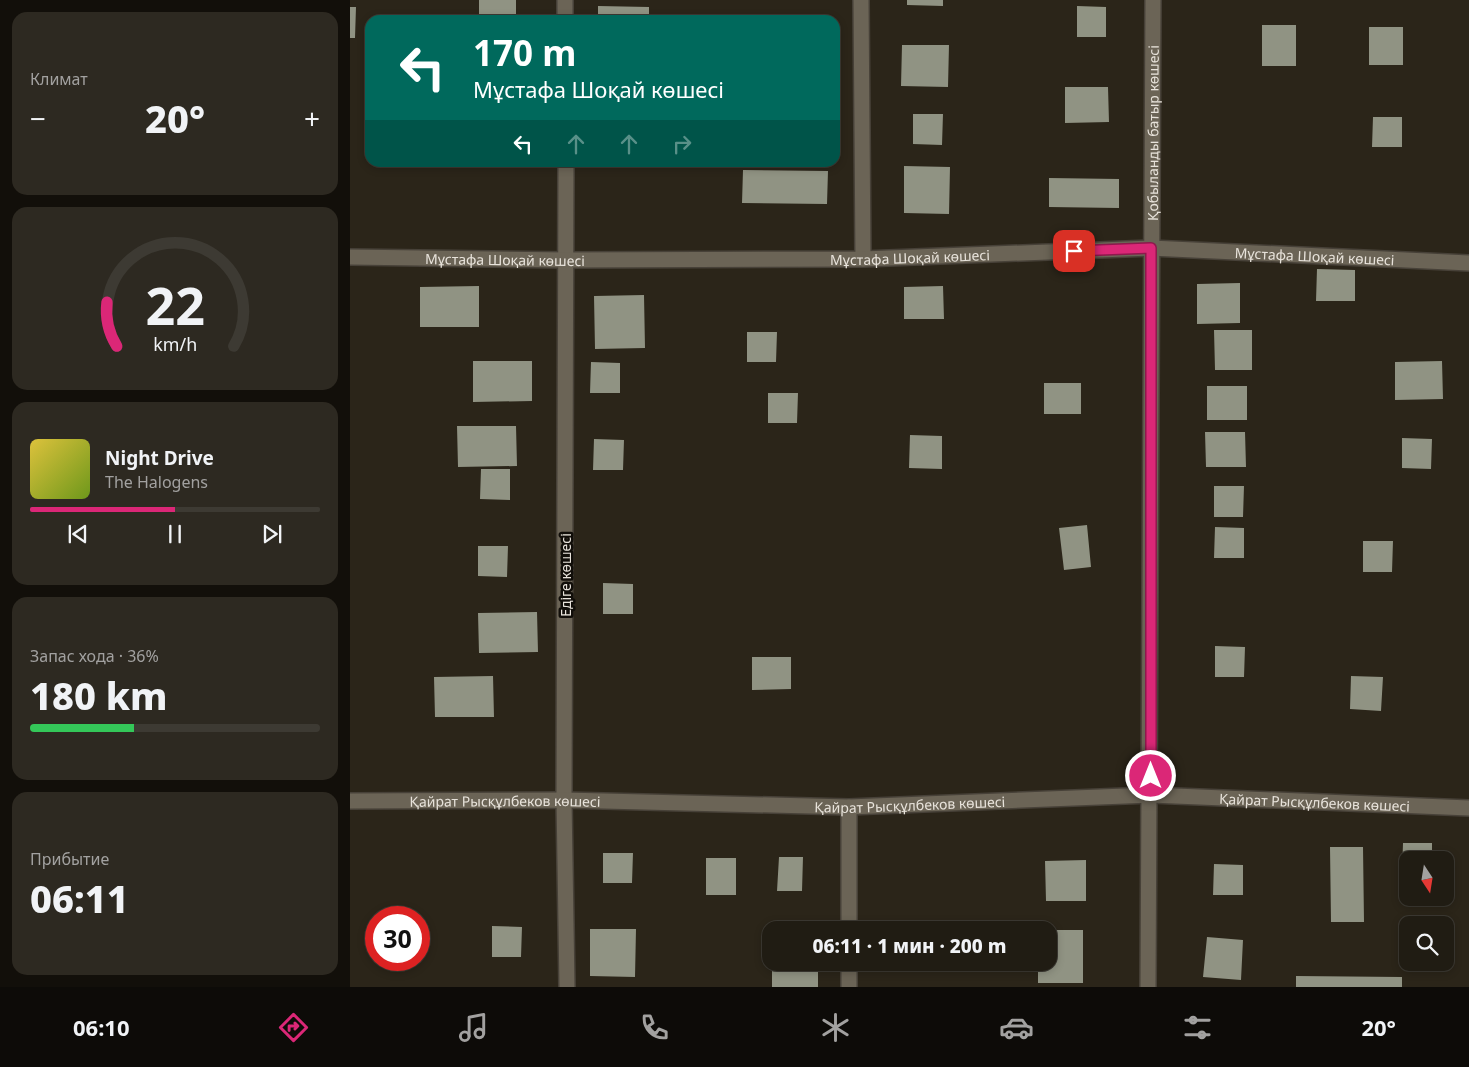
<!DOCTYPE html>
<html lang="ru">
<head>
<meta charset="utf-8">
<style>
  body { margin:0; font-family:"Noto Sans",sans-serif; background:#2d2921; color:#f1f3f6; height:100vh; display:flex; flex-direction:column; font-size:19px; white-space:nowrap }
  * { box-sizing:border-box; margin:0 }
  p { font-size:16px; color:#a2a1a0 }
  .icon { flex:none; width:28px; height:28px; fill:none; stroke:currentColor; stroke-width:2; stroke-linecap:round; stroke-linejoin:round }
  .map { position:relative; flex:1; overflow:hidden }
  .sheet { display:flex; flex-direction:column; gap:12px; padding:12px; background:#120f0a; width:350px }
  .sheet>* { flex:none }
  .top-card { position:absolute; left:15px; top:15px; width:475px; height:152px; border-radius:15px; box-shadow:0 2px 8px #0003,0 0 0 1px #3d3a33; background:#00695c; color:#fff; overflow:hidden }
  .needle { width:32px; rotate:168deg }
  .tools { position:absolute; left:1049px; top:851px; display:grid; gap:10px }
  .tools a { display:grid; place-items:center; width:55px; height:55px; border-radius:10px; background:#201c13; box-shadow:0 2px 8px #0003,0 0 0 1px #3d3a33; font-size:25px }
  .speed { position:absolute; left:15px; top:906px; display:flex; gap:10px; font-size:25px; font-weight:700; text-align:center }
  .speed>* { display:grid; place-content:center; width:65px; height:65px; border-radius:50%; background:#201c13; box-shadow:0 2px 8px #0003,0 0 0 1px #3d3a33; line-height:1 }
  .speed .limit { border:8px solid #d22; background:#fff; color:#111 }
  .pin { position:absolute; display:grid; place-items:center; width:42px; height:42px; color:#fff; margin:-21px; border-radius:10px; box-shadow:0 2px 8px #0006 }
  .me { position:absolute; width:55px; margin:-28px; rotate:0deg; stroke-linejoin:round; filter:drop-shadow(0 0 4px #0008) }
  .turn { display:flex; align-items:center; gap:18px; height:105px; padding:0 25px; font-size:22px }
  .turn .icon { width:65px; height:65px; stroke-width:2.5 }
  .turn b { display:block; font-size:35px; line-height:42px }
  .lanes { display:flex; align-items:center; height:48px; padding:0 25px; background:#0003; justify-content:center; gap:25px; direction:ltr }
  .lanes .off { opacity:.35 }
  .big { font-size:38px; font-weight:800; line-height:1.1 }
  .sheet .card { flex:1; display:flex; flex-direction:column; justify-content:center; gap:8px; min-width:0; padding:0 18px; border-radius:15px; background:#2d2921 }
  .sheet .dial { align-items:center; gap:0 }
  .dial svg { height:130px; overflow:visible; fill:none; stroke:#3d3a33; stroke-width:7; stroke-linecap:round; text-anchor:middle }
  .dial text { fill:#f1f3f6; stroke:none }
  .song { display:flex; align-items:center; gap:15px }
  .cover { width:60px; height:60px; border-radius:8px; background:linear-gradient(135deg,hsl(50 70% 55%),hsl(80 70% 35%)) }
  .played { height:5px; border-radius:2px; background:linear-gradient(90deg,#db2777 50%,#3d3a33 50%) }
  .keys { display:flex; justify-content:space-around; direction:ltr }
  .heat { display:flex; justify-content:space-between; align-items:center; font-size:28px; direction:ltr }
  .charge { height:8px; border-radius:4px; background:linear-gradient(90deg,#34c759 36%,#3d3a33 0) }
  .trip { position:absolute; left:412px; top:921px; width:295px; height:50px; border-radius:15px; background:#201c13; box-shadow:0 2px 8px #0003,0 0 0 1px #3d3a33; font-weight:800; line-height:50px; text-align:center }
  .dock { display:flex; height:80px; justify-content:space-around; align-items:center; background:#0d0b08; color:#a2a1a0 }
  .dock .icon { width:35px; height:35px }
  .dock .current { color:#db2777 }
  .dock b { font-size:22px; color:#f1f3f6 }
  main { display:flex; flex:1; min-height:0 }
  .map>svg:first-child { display:block }
  .building { fill:#909383 }
  .lines { fill:none; stroke-linecap:round; stroke-linejoin:round }
  .minor-casing { stroke:#474138; stroke-width:18 }
  .minor { stroke:#6b6456; stroke-width:15 }
  .route-casing { stroke:#8e194d; stroke-width:12 }
  .route { stroke:#db2777; stroke-width:9 }
  .labels { text-anchor:middle; dominant-baseline:central; stroke-width:5; stroke-linejoin:round; paint-order:stroke }
  .street-label { font-size:14px; fill:#e8e3db; stroke:#110e09 }
</style>
</head>
<body>
<main>
<section class="sheet">
<div class="card"><p>Климат</p>
<div class="heat"><a>−</a><b class="big">20°</b><a>+</a></div>
</div>
<div class="card dial"><svg viewBox="0 0 100 80">
<path d="M14 69A42 42 0 1 1 86 69"/>
<path d="M14 69A42 42 0 0 1 8 42" stroke="#db2777"/>
<text x="50" y="56" font-size="32" font-weight="700">22</text>
<text x="50" y="72" font-size="11">km/h</text>
</svg></div>
<div class="card">
<div class="song"><i class="cover"></i><div><b>Night Drive</b><p>The Halogens</p></div></div>
<div class="played"></div>
<div class="keys"><svg class="icon" aria-label="previous" viewBox="0 0 24 24"><path d="M18 5L8 12l10 7zM5 5v14"/></svg><svg class="icon" aria-label="pause" viewBox="0 0 24 24"><path d="M8 5v14M16 5v14"/></svg><svg class="icon" aria-label="next" viewBox="0 0 24 24"><path d="M6 5l10 7-10 7zM19 5v14"/></svg></div>
</div>
<div class="card"><p>Запас хода · 36%</p><b class="big">180 km</b><div class="charge"></div></div>
<div class="card"><p>Прибытие</p><b class="big">06:11</b></div>
</section>
<div class="map">
<svg width="1119" height="987" viewBox="0 0 1119 987">
  <rect width="100%" height="100%" fill="#2b2519"/>
  <path class="building" d="M129,0H166V20H129Z
    M557,0H593V6L557,5Z
    M248,6L299,7V20H248Z
    M727,6L756,7V37H727Z
    M0,7H6L5,38H0Z
    M912,25H946V66H912Z
    M1019,27H1053V65H1019Z
    M552,45H599L598,87L551,86Z
    M715,87H758L759,122L715,123Z
    M563,114H593L592,145L563,144Z
    M1023,117H1052V147H1022Z
    M554,166L600,167L599,214L554,213Z
    M393,170L478,171L477,204L392,203Z
    M699,178L769,179V208L699,207Z
    M967,269L1005,270V301H966Z
    M890,283V323L847,324V284Z
    M129,286V327H70V287Z
    M593,286L594,319H554V287Z
    M294,295L295,348L245,349L244,296Z
    M864,330H902V370H865Z
    M397,332H427L426,362H397Z
    M123,361H182V401L123,402Z
    M1092,361L1093,399L1045,400V362Z
    M241,362L270,363V393H240Z
    M694,383H731V414H694Z
    M857,386H897V420H857Z
    M418,393H448L447,423H418Z
    M107,426H166L167,466L108,467Z
    M855,432H895L896,467H856Z
    M560,435L592,436V469L559,468Z
    M1052,438L1082,439L1081,469L1052,468Z
    M244,439L274,440L273,470H243Z
    M131,469H160V500L130,499Z
    M864,486H894L893,517H864Z
    M737,525L741,567L714,570L709,528Z
    M865,527L894,528V558H864Z
    M1013,541H1043L1042,572H1013Z
    M128,546H158L157,577L128,576Z
    M253,583L283,584V614H253Z
    M187,612L188,652L129,653L128,613Z
    M865,646L895,647L894,677H865Z
    M402,657H441V689L402,690Z
    M143,676L144,717H85L84,677Z
    M1001,676L1033,677L1031,711L1000,709Z
    M1053,843H1082V860H1058V873H1052Z
    M980,847H1013L1014,922H981Z
    M253,853H283L282,883H253Z
    M429,857H453L452,891H427Z
    M356,858H386V895H356Z
    M736,860V901H696L695,861Z
    M864,864L893,865V895H863Z
    M142,926L172,927L171,957H142Z
    M240,929H286L285,977L240,976Z
    M699,930H733V983H688V962H699Z
    M857,937L893,940L891,980L853,977Z
    M422,970L468,971V987H422Z
    M946,976L1052,977V987H946Z"/>
  <g class="lines">
    <g class="minor-casing">
      <g id="minor">
        <path d="M215,0V20"/>
        <path d="M511,0L513,259"/>
        <path d="M216,162L214,800L217,987"/>
        <path id="s1" d="M0,257L216,260L513,259L801,248L1119,263"/>
        <path id="s2" d="M0,801L214,800L499,807L801,795L1119,808"/>
        <path d="M499,930V807"/>
        <path d="M499,987V962"/>
        <path id="s3" d="M798,987L803,0"/>
      </g>
    </g>
    <use href="#minor" class="minor"/>
  </g>
  <g class="lines">
    <g class="route-casing">
      <path id="route" d="M724,251L801,248V776"/>
    </g>
    <use href="#route" class="route"/>
  </g>
  <g class="labels">
    <g class="street-label">
      <text stroke="none"><textPath href="#s3" startOffset="854">Қобыланды батыр көшесі</textPath></text>
      <text stroke="none"><textPath href="#s1" startOffset="560">Мұстафа Шоқай көшесі</textPath></text>
      <text stroke="none"><textPath href="#s1" startOffset="965">Мұстафа Шоқай көшесі</textPath></text>
      <text stroke="none"><textPath href="#s1" startOffset="155">Мұстафа Шоқай көшесі</textPath></text>
      <text transform="translate(215 575) rotate(-90)">Едіге көшесі</text>
      <text stroke="none"><textPath href="#s2" startOffset="155">Қайрат Рысқұлбеков көшесі</textPath></text>
      <text stroke="none"><textPath href="#s2" startOffset="965">Қайрат Рысқұлбеков көшесі</textPath></text>
      <text stroke="none"><textPath href="#s2" startOffset="560">Қайрат Рысқұлбеков көшесі</textPath></text>
    </g>
  </g>
</svg>
<div class="tools">
<a><svg class="needle" viewBox="-14 -14 28 28"><path d="M0-13l5 13h-10z" fill="#e53935"/><path d="M0 13l5-13h-10z" fill="#a2a1a0"/></svg></a>
<a><svg class="icon" aria-label="search" viewBox="0 0 24 24"><circle cx="10" cy="10" r="6"/><path d="M15 15l6 6"/></svg></a>
</div>
<div class="speed"><div class="limit">30</div></div>
<div class="pin" style="left:724px;top:251px;background:#d93025"><svg class="icon" aria-label="arrive" viewBox="0 0 24 24"><path d="M6 21V4h12l-3 4 3 4H6"/></svg></div>
<svg class="me" style="left:801px;top:776px" viewBox="-20 -20 40 40"><circle r="17" fill="#db2777" stroke="#fff" stroke-width="3"/><path d="M0-11L8 9 0 5-8 9z" fill="#fff"/></svg>
<div class="trip">06:11 · 1 мин · 200 m</div>
<div class="top-card">
<div class="turn"><svg class="icon" aria-label="left" viewBox="0 0 24 24"><path d="M17 20v-9H6M10 6l-5 5 5 5"/></svg><div><b>170 m</b>Мұстафа Шоқай көшесі</div></div>
<div class="lanes"><svg class="icon" aria-label="left" viewBox="0 0 24 24"><path d="M17 20v-9H6M10 6l-5 5 5 5"/></svg><svg class="icon off" aria-label="ahead" viewBox="0 0 24 24"><path d="M12 20V5M6 11l6-6 6 6"/></svg><svg class="icon off" aria-label="ahead" viewBox="0 0 24 24"><path d="M12 20V5M6 11l6-6 6 6"/></svg><svg class="icon off" aria-label="right" viewBox="0 0 24 24"><path d="M7 20v-9h11M14 6l5 5-5 5"/></svg></div>
</div>
</div>
</main>
<nav class="dock">
<b>06:10</b>
<svg class="icon current" aria-label="directions" viewBox="0 0 24 24"><path d="M12 3l9 9-9 9-9-9zM9 14v-3h6M13 9l2 2-2 2"/></svg>
<svg class="icon" aria-label="music" viewBox="0 0 24 24"><path d="M9 18V5l10-2v13"/><circle cx="6" cy="18" r="3"/><circle cx="16" cy="16" r="3"/></svg>
<svg class="icon" aria-label="phone" viewBox="0 0 24 24"><path d="M5 4h4l2 5-3 2q2 4 5 5l2-3 5 2v4C11 20 4 13 5 4z"/></svg>
<svg class="icon" aria-label="climate" viewBox="0 0 24 24"><path d="M12 3v18M4 7l16 10M4 17L20 7"/></svg>
<svg class="icon" aria-label="car" viewBox="0 0 24 24"><path d="M5 17H2v-5l4-1 3-4h7l3 4 3 1v5h-3M9 17h6M6 11h13"/><circle cx="7" cy="17" r="2"/><circle cx="17" cy="17" r="2"/></svg>
<svg class="icon" aria-label="filters" viewBox="0 0 24 24"><path d="M4 7h16M4 17h16"/><circle cx="9" cy="7" r="2"/><circle cx="15" cy="17" r="2"/></svg>
<b>20°</b>
</nav>
</body>
</html>
